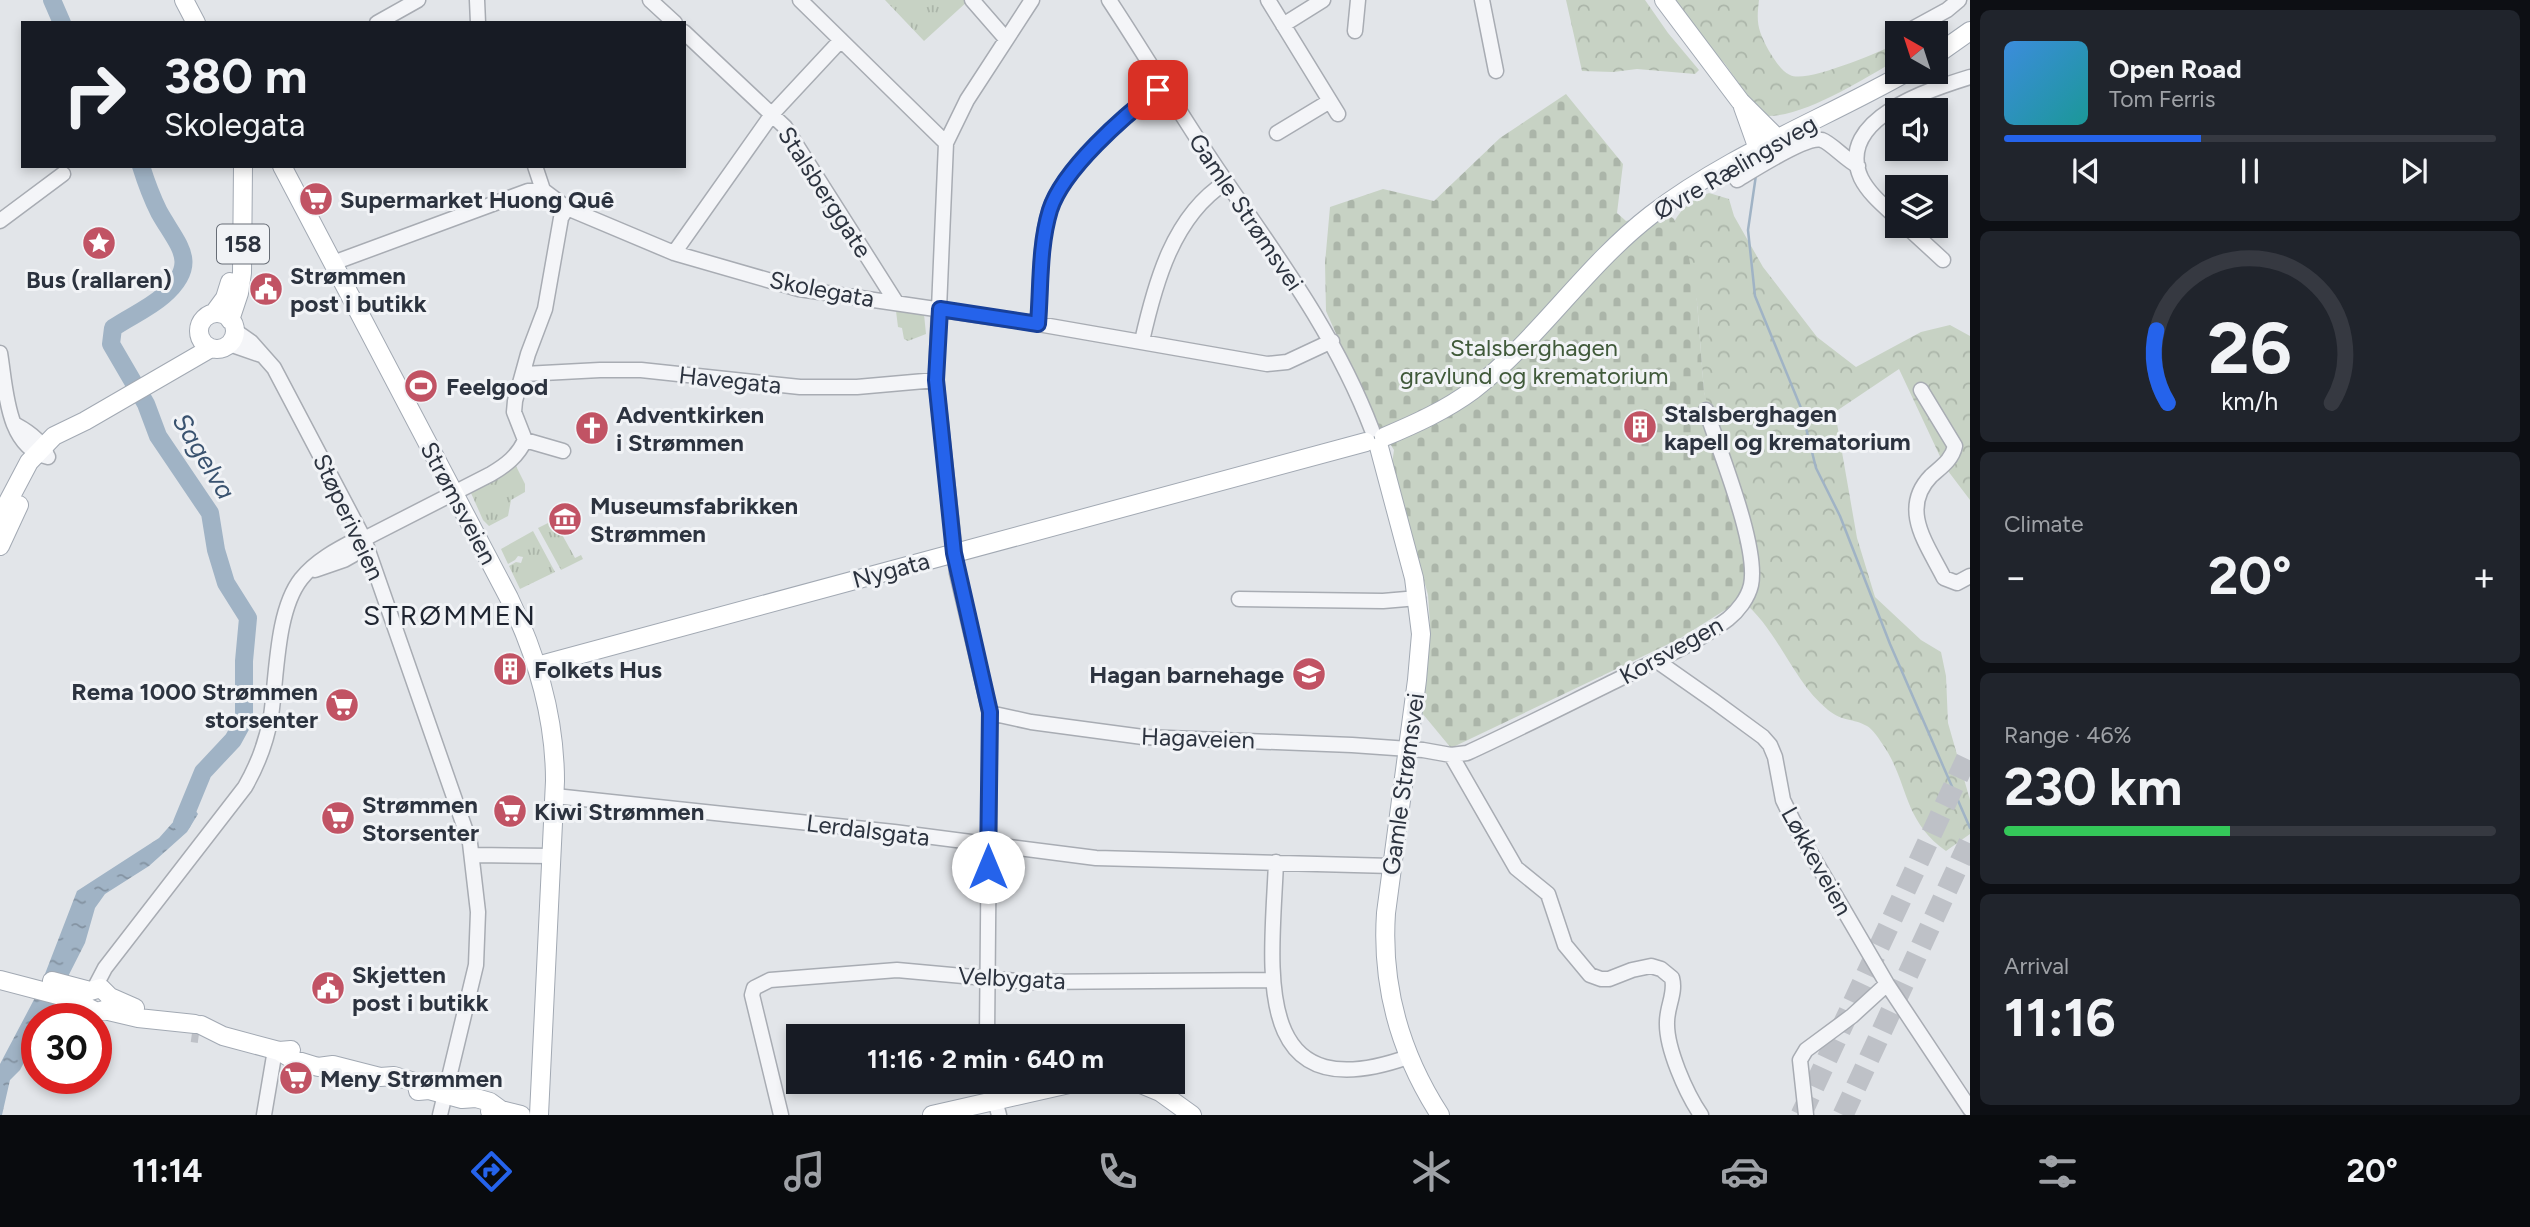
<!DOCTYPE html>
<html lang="en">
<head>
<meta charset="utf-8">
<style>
  body { margin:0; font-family:Figtree,sans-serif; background:#20242c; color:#f1f3f6; height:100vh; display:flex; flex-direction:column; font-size:26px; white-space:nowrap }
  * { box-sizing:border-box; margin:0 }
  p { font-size:23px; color:#9ea1a6 }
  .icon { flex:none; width:38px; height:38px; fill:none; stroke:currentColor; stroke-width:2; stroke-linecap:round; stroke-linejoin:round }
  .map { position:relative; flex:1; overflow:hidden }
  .details { display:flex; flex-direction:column; gap:10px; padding:10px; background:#0d0f14; width:560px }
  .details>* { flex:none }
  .banner { position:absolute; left:21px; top:21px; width:665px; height:147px; border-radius:0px; box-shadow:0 4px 10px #0003; background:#171b24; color:#f1f3f6; overflow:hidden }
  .needle { width:46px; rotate:321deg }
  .buttons { position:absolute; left:1885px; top:21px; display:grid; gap:14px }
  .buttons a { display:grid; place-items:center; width:63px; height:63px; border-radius:0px; background:#171b24; box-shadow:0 4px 10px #0003; font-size:35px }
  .speed { position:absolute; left:21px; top:1003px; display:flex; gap:14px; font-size:35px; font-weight:700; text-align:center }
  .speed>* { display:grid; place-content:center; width:91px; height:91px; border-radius:50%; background:#171b24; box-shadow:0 4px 10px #0003; line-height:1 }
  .speed .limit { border:10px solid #d22; background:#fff; color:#111 }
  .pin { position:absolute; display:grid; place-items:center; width:60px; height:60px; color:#fff; margin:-30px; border-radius:14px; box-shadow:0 4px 10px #0006 }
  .me { position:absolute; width:77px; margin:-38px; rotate:0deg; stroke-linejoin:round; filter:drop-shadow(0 0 5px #0008) }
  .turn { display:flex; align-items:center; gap:24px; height:147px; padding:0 28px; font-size:32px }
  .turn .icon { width:91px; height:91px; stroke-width:2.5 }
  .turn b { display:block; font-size:49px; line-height:60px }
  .big { font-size:52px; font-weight:700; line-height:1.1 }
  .details .tile { flex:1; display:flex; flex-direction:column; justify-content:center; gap:10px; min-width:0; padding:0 24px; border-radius:10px; background:#20242c }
  .details .dial { align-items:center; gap:0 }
  .dial svg { height:182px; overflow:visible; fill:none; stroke:#363941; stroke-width:7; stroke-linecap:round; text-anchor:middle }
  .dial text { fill:#f1f3f6; stroke:none }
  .song { display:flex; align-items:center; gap:21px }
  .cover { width:84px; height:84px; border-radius:10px; background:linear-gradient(135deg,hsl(210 70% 55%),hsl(180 70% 35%)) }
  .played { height:7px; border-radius:4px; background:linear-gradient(90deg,#2563eb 40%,#363941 40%) }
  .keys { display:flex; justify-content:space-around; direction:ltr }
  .heat { display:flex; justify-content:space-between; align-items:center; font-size:38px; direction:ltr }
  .charge { height:10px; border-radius:5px; background:linear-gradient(90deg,#34c759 46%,#363941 0) }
  .trip { position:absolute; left:786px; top:1024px; width:399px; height:70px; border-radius:0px; background:#171b24; box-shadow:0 4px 10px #0003; font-weight:700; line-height:70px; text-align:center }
  .tab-bar { display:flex; height:112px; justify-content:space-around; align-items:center; background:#090b0e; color:#9ea1a6 }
  .tab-bar .icon { width:49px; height:49px }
  .tab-bar .selected { color:#2563eb }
  .tab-bar b { font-size:32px; color:#f1f3f6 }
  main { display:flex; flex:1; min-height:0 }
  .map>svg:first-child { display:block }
  .grass { fill:url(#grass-tufts) }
  .forest { fill:url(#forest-crowns) }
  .cemetery { fill:url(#cemetery-stones) }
  .water { fill:url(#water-ripples) }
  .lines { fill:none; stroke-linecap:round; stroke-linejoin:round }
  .stream { stroke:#a0b3c5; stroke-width:2.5 }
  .river { stroke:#a0b3c5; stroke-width:18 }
  .major-tunnel { stroke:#bec1c7; stroke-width:18; stroke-dasharray:18 9; stroke-linecap:butt }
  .highway-tunnel { stroke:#bec1c7; stroke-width:21; stroke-dasharray:21 10; stroke-linecap:butt }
  .minor-casing { stroke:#a8acb3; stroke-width:17 }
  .major-casing { stroke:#a2a9b3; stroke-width:20 }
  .minor { stroke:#f4f5f8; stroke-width:14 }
  .major { stroke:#fff; stroke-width:18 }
  .route-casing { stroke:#184099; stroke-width:18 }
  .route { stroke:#2563eb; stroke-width:12 }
  .labels { text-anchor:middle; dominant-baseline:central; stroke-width:6; stroke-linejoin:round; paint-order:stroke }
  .shield { fill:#f1f3f6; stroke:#676d76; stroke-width:2 }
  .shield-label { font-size:23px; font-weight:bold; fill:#2c333f }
  .street-label { font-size:24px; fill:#2c333f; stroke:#f1f3f6 }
  .poi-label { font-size:24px; font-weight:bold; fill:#2c333f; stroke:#f1f3f6; text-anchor:start }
  .park-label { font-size:24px; fill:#405a3a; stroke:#f1f3f6 }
  .water-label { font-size:26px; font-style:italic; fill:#39526f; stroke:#f1f3f6 }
  .quarter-label { font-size:28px; letter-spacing:2px; fill:#1e2430; stroke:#f1f3f6 }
</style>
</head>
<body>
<main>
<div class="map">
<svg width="1970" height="1115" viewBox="0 0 1970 1115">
  <defs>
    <pattern id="grass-tufts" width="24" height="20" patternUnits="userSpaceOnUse" patternTransform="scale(1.75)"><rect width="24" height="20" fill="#c7d2c4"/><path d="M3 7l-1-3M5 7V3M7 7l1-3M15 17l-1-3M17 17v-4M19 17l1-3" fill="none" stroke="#abb5a9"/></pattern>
    <pattern id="forest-crowns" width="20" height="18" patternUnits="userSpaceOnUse" patternTransform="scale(1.75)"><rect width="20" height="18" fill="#c7d2c4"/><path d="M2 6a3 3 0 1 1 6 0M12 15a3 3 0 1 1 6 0" fill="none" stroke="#abb5a9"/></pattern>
    <pattern id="cemetery-stones" width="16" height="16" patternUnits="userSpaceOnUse" patternTransform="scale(1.75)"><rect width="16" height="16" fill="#c7d2c4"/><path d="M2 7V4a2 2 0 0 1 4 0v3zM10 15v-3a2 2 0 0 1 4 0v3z" fill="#abb5a9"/></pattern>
    <pattern id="water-ripples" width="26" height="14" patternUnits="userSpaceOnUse" patternTransform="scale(1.75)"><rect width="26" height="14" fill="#a0b3c5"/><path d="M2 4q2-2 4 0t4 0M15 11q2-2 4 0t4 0" fill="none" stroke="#8392a1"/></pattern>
  </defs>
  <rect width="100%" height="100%" fill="#e2e5e9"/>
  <path class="grass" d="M885,0H969L924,41Z
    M896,311L924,314L926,334L908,341L904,339L902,328L898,327Z
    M515,464L525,484V492L511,500L508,516L489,526L483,520L471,493Z
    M554,520L575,558L581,555L583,559L561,570L538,528Z
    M533,531L555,572L520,589L509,566L516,562L521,563L523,557L518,556L515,560L508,564L501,549Z"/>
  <path class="forest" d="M1566,0H1645L1668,33L1699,70L1695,74L1637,69L1613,72L1582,71Z
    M1675,0H1759C1756,24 1758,30 1769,51C1774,59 1781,71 1790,75C1806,84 1878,52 1897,44V60C1863,79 1805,117 1766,116L1752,102L1725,64L1698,35Z
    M1709,193L1729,199L1734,216L1763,267L1817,337L1856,367L1921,332L1950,325L1970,336V500L1945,467L1899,369L1835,412L1857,538L1875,597L1921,640L1941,652L1946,676L1948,723L1970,800V834L1946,851C1901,819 1909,780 1881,742C1878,737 1872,729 1867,726C1853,718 1843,722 1828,710C1792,681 1779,630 1741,600L1704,392L1697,301L1674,222C1682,207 1694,199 1709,193Z"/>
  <path class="cemetery" d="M1566,94L1623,164L1617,213L1626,221L1664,211L1674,219L1689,258L1697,301L1704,392L1753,568L1741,600L1679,639L1451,748L1422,713L1430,625L1428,595L1392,464L1394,450L1372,415L1326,311L1325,263L1330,207L1383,189L1434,201L1500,138Z"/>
  <path class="water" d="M190,803L198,814L187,832L149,866L105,894L95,908L85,943L47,1018H37V1038L20,1070L10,1080L2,1115H0V1064L38,992L77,891L159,838Z"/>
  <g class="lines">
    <path class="stream" d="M1756,175L1748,230L1755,296L1801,408L1816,468L1840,516L1890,644L1970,828"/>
    <path class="river" d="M52,0L62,23
      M141,166C146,182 152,198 159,212C178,246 201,263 163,296C148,309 129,317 113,328L111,344L146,404L158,436L210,513L216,550L226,583L248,618L244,661V720L233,740L203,772L182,823"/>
    <path class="major-tunnel" d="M192,1033L199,1034"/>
    <path class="highway-tunnel" d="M1801,1115L1970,751
      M1843,1115L1970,840"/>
    <g class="minor-casing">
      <path id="minor" d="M477,0L478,23
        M650,0L675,23
        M800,0L946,143
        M972,0L1006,39
        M1109,0C1146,56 1180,114 1218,170C1276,255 1335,333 1372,430
        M1268,0L1338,114
        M1482,0L1496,71
        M377,23L418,0
        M1283,25L1323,0
        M1914,28L1947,10L1959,0
        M1355,31L1358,0
        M684,32L785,127L896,302
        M1277,133L1330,101
        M535,166L543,190
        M1737,180C1752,171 1806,136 1822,140C1831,143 1846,160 1858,166
        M1897,218C1884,206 1869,194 1861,178C1834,119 1931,89 1970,77
        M0,221L63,174
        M1906,226L1943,260
        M674,253L773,113L841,40
        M333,263L528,191L543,190L567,208L674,253L799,289L1038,324L1267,364L1287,362L1332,341
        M1038,324C1041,287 1039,247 1049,212C1062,169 1128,112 1164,86
        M234,330L251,342L274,368L364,539L470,843L478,912L476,965L440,1115
        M1142,341C1155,283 1173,216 1226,182
        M229,344L261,355
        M0,353C6,388 6,447 48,457
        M524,374L600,370H641L800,387H857L936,380
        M1921,390L1955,446C1952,460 1941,467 1931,476C1899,509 1927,544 1944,578L1957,583L1970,576
        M16,425C29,432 42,441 47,455
        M525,440L563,451
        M364,539L491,474C506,465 518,456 525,440L514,412L515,401L528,354L545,309L561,218L567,208
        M315,570L344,560L367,547
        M1239,599L1383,601L1418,598
        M1657,661L1714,701L1763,737L1770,745L1775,757L1783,800L1800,835L1887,984L1970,1109
        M990,713L1031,722L1143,737L1352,745L1423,750L1451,755L1467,753C1517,730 1566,705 1615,681C1653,662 1694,645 1728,619C1738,611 1748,598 1751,585C1759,547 1719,450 1706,410
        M1451,755L1516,868L1548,894L1565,945L1590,975L1601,979H1609L1632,970L1651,966L1661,969L1672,978C1676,993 1667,1006 1667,1022C1666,1048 1686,1093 1701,1115
        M555,796L894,832L1096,858L1392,866
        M473,855L552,856
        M1276,862C1272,965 1247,1114 1408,1057
        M94,989L105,968L245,787C257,766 267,739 271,716C277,676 276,611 301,579C317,559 340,548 363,536
        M987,1036L990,713L957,573L936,380L946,143L967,100L1032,0
        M990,1082L999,1115
        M264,1115L275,1050
        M781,1115L752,995L754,988L770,980L897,970L1030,982L1273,980
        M1806,1115L1800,1060L1806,1050L1852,1016L1887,984"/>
    </g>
    <g class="major-casing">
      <path id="major" d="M184,0L196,23
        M1664,0L1740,101L1778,139
        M1936,55L1970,31
        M1743,107L1758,149
        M282,166L509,598C537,656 555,716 555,781L539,1115
        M214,313L225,298L230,282
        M199 331a18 18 0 1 1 36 0a18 18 0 1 1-36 0Z
        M230,320L239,293L242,273L243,166
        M1384,437C1415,424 1446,410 1473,390C1539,339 1584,267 1651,215C1729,155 1822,120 1907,72
        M1379,447L1414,578L1421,634L1417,680L1386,913C1381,987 1400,1053 1440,1115
        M0,517L29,462L54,436L85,421L211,348
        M0,546L19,505
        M537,666L1366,442
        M0,980L69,998L97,1012L104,1010L138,1018L195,1024
        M52,981L90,991L101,988L110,997L135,1008
        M201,1025L223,1036L279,1051L291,1050
        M279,1051L292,1059L318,1067L333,1065L380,1077L394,1076L418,1083L429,1090
        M1136,1082L1160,1092L1192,1115
        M418,1091L429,1090L462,1099L476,1098L490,1102L501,1110
        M490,1111L501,1110L521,1115
        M932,1115L1078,1082"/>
    </g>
    <use href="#minor" class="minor"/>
    <use href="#major" class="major"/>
  </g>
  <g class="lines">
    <g class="route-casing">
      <path id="route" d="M988,867L990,712L954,553L936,380L940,309L1038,324C1041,287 1039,246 1050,210C1063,169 1124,116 1158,90"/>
    </g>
    <use href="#route" class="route"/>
  </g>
  <defs>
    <g id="supermarket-disc" transform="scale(1.75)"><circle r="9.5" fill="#c15364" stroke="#f1f3f6"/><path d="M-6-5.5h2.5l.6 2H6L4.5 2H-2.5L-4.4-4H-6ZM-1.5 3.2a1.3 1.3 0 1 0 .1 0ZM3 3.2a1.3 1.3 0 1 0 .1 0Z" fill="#fff"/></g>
    <g id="sight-disc" transform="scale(1.75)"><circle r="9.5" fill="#c15364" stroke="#f1f3f6"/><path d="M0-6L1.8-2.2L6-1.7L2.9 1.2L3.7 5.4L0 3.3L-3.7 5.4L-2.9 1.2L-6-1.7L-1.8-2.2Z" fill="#fff"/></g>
    <g id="civic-disc" transform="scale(1.75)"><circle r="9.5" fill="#c15364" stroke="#f1f3f6"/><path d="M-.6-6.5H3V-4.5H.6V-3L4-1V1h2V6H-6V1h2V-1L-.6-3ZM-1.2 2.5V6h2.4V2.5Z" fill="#fff"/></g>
    <g id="stadium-disc" transform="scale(1.75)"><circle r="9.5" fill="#c15364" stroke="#f1f3f6"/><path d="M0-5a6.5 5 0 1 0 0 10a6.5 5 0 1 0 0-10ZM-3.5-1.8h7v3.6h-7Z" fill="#fff"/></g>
    <g id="building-disc" transform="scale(1.75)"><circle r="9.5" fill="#c15364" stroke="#f1f3f6"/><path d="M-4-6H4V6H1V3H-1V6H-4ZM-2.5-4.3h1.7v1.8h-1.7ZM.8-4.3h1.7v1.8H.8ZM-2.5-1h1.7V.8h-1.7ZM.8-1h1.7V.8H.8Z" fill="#fff"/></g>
    <g id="church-disc" transform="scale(1.75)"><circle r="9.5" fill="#c15364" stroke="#f1f3f6"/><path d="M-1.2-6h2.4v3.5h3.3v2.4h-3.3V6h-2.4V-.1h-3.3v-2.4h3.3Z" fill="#fff"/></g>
    <g id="museum-disc" transform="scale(1.75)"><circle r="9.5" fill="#c15364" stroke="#f1f3f6"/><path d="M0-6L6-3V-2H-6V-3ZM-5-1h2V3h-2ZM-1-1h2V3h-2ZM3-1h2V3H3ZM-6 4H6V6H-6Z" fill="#fff"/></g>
    <g id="school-disc" transform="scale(1.75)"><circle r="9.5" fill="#c15364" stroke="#f1f3f6"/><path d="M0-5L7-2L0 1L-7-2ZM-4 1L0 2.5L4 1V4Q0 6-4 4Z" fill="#fff"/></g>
  </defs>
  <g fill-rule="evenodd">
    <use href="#supermarket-disc" x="316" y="199"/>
    <use href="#sight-disc" x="99" y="243"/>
    <use href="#civic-disc" x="266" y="289"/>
    <use href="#stadium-disc" x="421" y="386"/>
    <use href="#building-disc" x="1640" y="427"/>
    <use href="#church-disc" x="592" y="428"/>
    <use href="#museum-disc" x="565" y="519"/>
    <use href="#building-disc" x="510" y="669"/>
    <use href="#school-disc" x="1309" y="674"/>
    <use href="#supermarket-disc" x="342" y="705"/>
    <use href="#supermarket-disc" x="510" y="811"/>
    <use href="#supermarket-disc" x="338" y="818"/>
    <use href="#civic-disc" x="328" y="988"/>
    <use href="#supermarket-disc" x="296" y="1078"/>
  </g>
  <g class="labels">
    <rect class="shield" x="217" y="224.5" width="52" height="39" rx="5"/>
    <g class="shield-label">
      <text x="243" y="244">158</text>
    </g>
    <g class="street-label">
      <text transform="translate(1735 167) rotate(-30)">Øvre Rælingsveg</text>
      <text transform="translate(825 192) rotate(57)">Stalsberggate</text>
      <text transform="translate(1246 212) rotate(56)">Gamle Strømsvei</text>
      <text transform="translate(822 289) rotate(11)">Skolegata</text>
      <text transform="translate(730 380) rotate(6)">Havegata</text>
      <text transform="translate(459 503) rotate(62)">Strømsveien</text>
      <text transform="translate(349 517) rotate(65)">Støperiveien</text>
      <text transform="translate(891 570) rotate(-15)">Nygata</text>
      <text transform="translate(1671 650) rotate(-29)">Korsvegen</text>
      <text transform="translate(1198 738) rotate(2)">Hagaveien</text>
      <text transform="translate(1403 784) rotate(-82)">Gamle Strømsvei</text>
      <text transform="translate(868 830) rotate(7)">Lerdalsgata</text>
      <text transform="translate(1817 861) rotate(61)">Løkkeveien</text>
      <text transform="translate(1012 978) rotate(3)">Velbygata</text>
    </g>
    <g class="poi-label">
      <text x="340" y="199">Supermarket Huong Quê</text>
      <text x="290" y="275">Strømmen<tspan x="290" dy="28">post i butikk</tspan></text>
      <text x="99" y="279" text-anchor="middle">Bus (rallaren)</text>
      <text x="446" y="386">Feelgood</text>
      <text x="1664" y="413">Stalsberghagen<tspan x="1664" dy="28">kapell og krematorium</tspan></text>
      <text x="616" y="414">Adventkirken<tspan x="616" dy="28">i Strømmen</tspan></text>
      <text x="590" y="505">Museumsfabrikken<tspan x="590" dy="28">Strømmen</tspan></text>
      <text x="534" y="669">Folkets Hus</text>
      <text x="1284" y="674" text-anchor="end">Hagan barnehage</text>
      <text x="318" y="691" text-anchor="end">Rema 1000 Strømmen<tspan x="318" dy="28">storsenter</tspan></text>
      <text x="362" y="804">Strømmen<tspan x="362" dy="28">Storsenter</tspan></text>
      <text x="534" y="811">Kiwi Strømmen</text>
      <text x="352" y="974">Skjetten<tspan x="352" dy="28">post i butikk</tspan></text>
      <text x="320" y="1078">Meny Strømmen</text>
    </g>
    <g class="park-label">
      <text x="1534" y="347">Stalsberghagen<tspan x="1534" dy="28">gravlund og krematorium</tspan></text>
    </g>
    <g class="water-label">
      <text transform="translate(204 456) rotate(59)">Sagelva</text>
    </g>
    <g class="quarter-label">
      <text x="450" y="615">STRØMMEN</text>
    </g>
  </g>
</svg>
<div class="buttons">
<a><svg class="needle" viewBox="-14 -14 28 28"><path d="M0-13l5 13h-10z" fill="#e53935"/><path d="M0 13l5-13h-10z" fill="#9ea1a6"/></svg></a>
<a><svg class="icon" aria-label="sound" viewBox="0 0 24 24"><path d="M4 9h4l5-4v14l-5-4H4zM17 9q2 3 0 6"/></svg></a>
<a><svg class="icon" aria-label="layers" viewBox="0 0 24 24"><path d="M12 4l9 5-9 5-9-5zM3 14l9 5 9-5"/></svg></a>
</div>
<div class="speed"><div class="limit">30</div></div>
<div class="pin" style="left:1158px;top:90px;background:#d93025"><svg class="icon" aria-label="arrive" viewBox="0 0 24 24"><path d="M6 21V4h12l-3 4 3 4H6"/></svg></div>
<svg class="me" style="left:988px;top:867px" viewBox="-20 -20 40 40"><circle r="19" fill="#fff"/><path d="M0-13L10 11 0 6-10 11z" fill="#2563eb"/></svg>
<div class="trip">11:16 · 2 min · 640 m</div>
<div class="banner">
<div class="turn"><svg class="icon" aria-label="right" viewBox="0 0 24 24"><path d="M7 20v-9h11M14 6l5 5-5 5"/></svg><div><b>380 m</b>Skolegata</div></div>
</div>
</div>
<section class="details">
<div class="tile">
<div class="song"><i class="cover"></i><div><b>Open Road</b><p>Tom Ferris</p></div></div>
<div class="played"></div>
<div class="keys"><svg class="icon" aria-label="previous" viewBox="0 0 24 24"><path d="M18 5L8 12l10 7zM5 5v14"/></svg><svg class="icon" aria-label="pause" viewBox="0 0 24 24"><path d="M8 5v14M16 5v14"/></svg><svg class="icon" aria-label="next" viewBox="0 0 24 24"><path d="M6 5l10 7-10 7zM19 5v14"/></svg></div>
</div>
<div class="tile dial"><svg viewBox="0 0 100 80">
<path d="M14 69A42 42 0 1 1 86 69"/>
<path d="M14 69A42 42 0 0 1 9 37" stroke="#2563eb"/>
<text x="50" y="56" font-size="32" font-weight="700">26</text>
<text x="50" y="72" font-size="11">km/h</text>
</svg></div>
<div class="tile"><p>Climate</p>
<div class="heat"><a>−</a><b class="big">20°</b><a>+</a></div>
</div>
<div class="tile"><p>Range · 46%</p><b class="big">230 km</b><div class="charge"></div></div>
<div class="tile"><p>Arrival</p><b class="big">11:16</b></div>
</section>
</main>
<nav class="tab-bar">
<b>11:14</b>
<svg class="icon selected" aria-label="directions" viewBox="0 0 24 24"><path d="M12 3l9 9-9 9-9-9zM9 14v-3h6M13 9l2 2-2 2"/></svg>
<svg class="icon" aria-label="music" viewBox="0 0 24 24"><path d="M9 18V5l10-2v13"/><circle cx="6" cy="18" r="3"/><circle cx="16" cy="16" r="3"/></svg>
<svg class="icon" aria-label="phone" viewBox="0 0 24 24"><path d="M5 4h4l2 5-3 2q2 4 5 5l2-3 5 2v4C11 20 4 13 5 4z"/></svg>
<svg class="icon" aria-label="climate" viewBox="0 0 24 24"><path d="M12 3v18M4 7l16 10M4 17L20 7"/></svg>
<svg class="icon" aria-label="car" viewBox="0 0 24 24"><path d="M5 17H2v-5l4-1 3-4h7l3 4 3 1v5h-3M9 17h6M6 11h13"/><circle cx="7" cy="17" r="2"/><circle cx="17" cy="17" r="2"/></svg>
<svg class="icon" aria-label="filters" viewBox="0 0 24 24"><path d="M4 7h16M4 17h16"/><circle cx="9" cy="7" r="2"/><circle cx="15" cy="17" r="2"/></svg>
<b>20°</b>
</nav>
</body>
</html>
